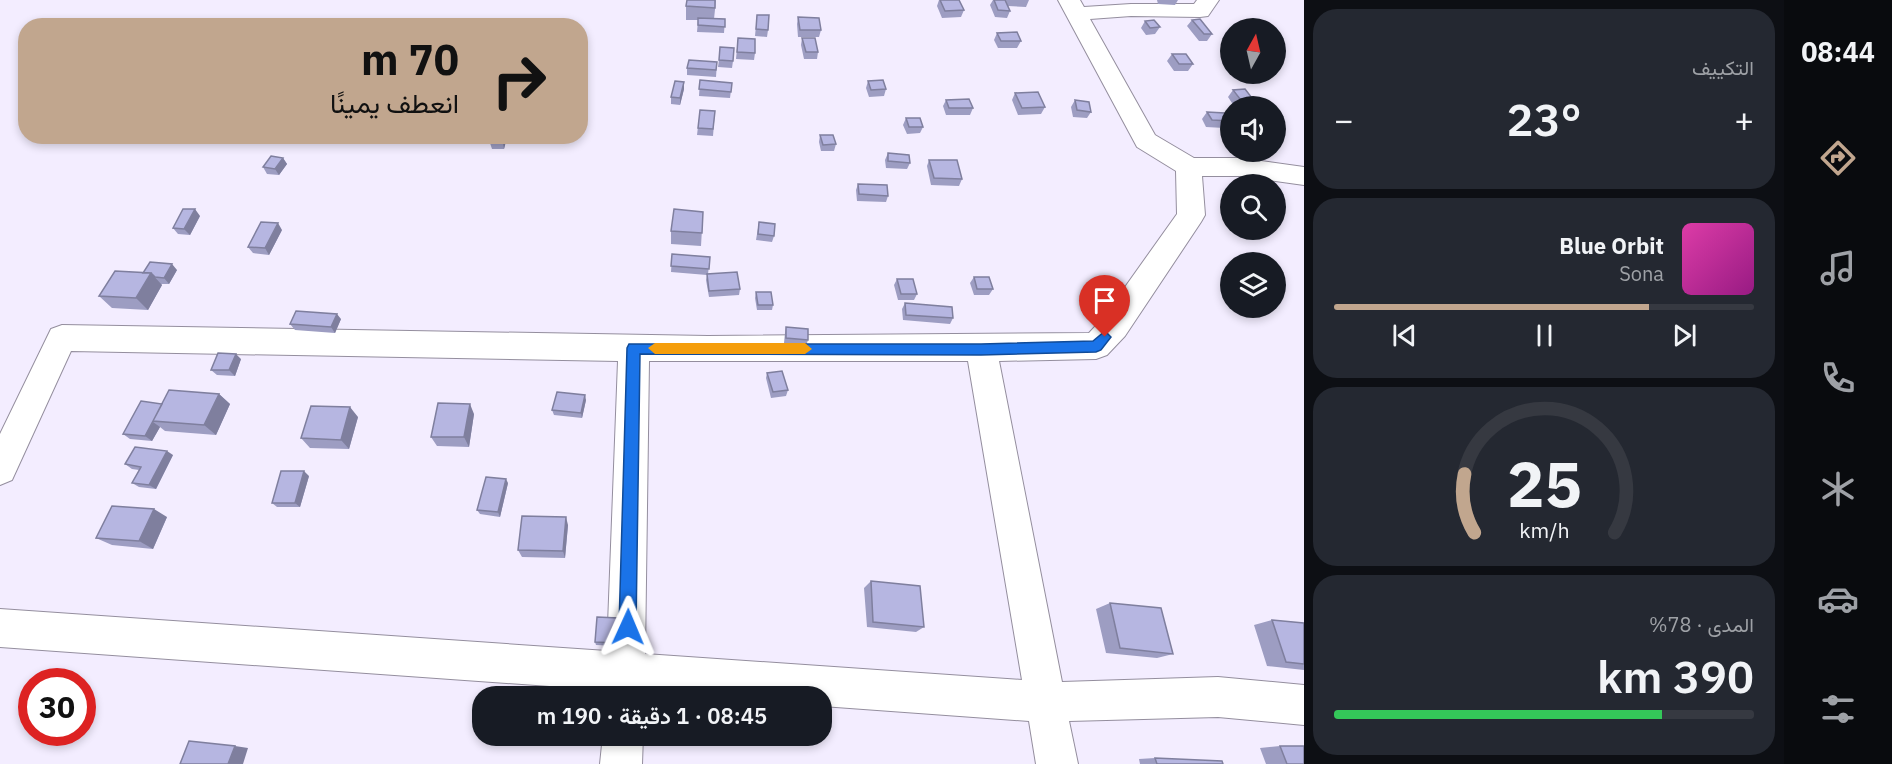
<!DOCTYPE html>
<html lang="ar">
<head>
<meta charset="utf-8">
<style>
  body { margin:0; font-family:"IBM Plex Sans",Vazirmatn,sans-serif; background:#242831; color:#f1f3f6; direction:rtl; height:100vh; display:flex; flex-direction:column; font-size:22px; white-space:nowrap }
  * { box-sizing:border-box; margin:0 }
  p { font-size:20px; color:#9ea1a6 }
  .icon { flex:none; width:33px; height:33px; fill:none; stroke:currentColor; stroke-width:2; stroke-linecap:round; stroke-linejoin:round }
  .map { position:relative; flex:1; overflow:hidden; direction:ltr }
  .drawer { display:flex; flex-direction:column; gap:9px; padding:9px; background:#0d0f14; width:480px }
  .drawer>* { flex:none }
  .top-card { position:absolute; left:18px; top:18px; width:570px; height:126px; border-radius:24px; box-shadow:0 3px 9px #0003; direction:rtl; background:#c1a68e; color:#111; overflow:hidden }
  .needle { width:39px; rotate:8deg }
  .controls { position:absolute; left:1220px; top:18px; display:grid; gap:12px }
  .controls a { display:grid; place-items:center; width:66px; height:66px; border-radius:50%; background:#171b24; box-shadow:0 3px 9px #0003; font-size:30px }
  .speed { position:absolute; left:18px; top:668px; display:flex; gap:12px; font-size:30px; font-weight:700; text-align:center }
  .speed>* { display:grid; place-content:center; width:78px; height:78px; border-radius:50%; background:#171b24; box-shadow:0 3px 9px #0003; line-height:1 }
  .speed .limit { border:9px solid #d22; background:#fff; color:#111 }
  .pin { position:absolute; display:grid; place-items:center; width:51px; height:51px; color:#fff; margin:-62px -26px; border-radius:50% 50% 50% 0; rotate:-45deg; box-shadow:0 0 6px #0007 }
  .pin .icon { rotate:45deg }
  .me { position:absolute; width:66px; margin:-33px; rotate:1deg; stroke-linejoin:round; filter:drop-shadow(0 0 4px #0008) }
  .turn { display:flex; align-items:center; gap:21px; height:126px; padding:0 30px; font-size:27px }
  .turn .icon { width:78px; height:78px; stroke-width:2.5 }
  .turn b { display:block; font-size:42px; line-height:51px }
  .big { font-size:45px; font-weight:600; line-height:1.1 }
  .drawer .card { flex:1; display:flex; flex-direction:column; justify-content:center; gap:9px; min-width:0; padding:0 21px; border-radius:24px; background:#242831 }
  .drawer .dial { align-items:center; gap:0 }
  .dial svg { height:156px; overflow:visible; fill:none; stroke:#363941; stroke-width:7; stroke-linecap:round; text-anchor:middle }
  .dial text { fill:#f1f3f6; stroke:none }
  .song { display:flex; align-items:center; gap:18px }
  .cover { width:72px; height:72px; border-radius:9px; background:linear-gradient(135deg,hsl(320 70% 55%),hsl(310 70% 35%)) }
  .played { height:6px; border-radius:3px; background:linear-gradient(90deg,#c1a68e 75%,#363941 75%) }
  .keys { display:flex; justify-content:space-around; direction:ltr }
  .heat { display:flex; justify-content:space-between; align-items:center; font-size:33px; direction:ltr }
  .charge { height:9px; border-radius:4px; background:linear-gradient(90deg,#34c759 78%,#363941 0) }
  .trip { position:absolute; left:472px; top:686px; width:360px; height:60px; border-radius:24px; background:#171b24; box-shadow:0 3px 9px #0003; font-weight:600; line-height:60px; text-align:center; direction:rtl }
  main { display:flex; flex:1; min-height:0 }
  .dock { display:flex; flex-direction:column; width:108px; justify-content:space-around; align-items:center; background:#090b0e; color:#9ea1a6 }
  .dock .icon { width:42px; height:42px }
  .dock .on { color:#c1a68e }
  .dock b { font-size:27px; color:#f1f3f6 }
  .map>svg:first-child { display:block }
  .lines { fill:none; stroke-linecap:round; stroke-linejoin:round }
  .minor-casing { stroke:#948e9e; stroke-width:2 }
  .minor { fill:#fff; fill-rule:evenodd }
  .wall { fill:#9d9dc2 }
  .shaded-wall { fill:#7f7f9e }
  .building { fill:#b6b6e1; stroke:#7f7f9e; stroke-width:1.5 }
  .route { fill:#1a73e8; stroke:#114b97; stroke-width:1.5 }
  .slow { fill:#f59e0b }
</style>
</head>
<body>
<main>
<nav class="dock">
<b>08:44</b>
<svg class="icon on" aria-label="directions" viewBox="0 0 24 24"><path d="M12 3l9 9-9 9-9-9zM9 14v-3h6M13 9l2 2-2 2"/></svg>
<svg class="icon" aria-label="music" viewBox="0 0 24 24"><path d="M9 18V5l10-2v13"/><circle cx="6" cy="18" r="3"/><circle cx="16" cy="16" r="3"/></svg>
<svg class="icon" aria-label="phone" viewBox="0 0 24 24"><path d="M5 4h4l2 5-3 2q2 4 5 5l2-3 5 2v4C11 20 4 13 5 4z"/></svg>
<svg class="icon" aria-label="climate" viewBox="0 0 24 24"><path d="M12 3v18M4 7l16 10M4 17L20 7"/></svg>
<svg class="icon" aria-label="car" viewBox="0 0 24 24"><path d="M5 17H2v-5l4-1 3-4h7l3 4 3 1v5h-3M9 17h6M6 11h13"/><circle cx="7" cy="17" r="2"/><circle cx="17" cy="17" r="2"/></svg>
<svg class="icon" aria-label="filters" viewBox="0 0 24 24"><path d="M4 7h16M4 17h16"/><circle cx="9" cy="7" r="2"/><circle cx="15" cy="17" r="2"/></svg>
</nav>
<section class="drawer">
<div class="card"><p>التكييف</p>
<div class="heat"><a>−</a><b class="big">23°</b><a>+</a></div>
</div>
<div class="card">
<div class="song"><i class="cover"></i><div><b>Blue Orbit</b><p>Sona</p></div></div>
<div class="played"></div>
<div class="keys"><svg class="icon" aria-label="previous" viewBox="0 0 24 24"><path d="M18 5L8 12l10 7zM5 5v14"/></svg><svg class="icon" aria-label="pause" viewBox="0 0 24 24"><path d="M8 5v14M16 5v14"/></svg><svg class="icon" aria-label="next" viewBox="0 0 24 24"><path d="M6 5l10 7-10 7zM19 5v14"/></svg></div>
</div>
<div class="card dial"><svg viewBox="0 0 100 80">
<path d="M14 69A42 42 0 1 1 86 69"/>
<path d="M14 69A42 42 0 0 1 9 39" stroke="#c1a68e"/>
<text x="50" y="56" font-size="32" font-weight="700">25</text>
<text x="50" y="72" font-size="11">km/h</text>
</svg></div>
<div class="card"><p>المدى · 78%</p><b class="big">390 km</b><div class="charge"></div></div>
</section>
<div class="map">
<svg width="1304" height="764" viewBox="0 0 1304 764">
  <rect width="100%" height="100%" fill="#f3edff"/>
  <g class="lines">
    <g class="minor-casing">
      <path id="minor" d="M1058,0H1080L1084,7L1131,4H1194L1197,0H1219L1208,16L1200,17L1131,16L1090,19L1155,135L1194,158H1239L1304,167V185L1239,176H1202L1205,215L1201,222L1125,336L1107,355L1096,359L999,361L1062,682L1218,677L1304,685V725L1218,717L1069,721L1078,764H1036L1029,721L822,706V696H683L645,693V696H605V690L0,647V609L607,651L618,361L71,351L12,480L0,485V434L51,329L62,325L708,336L1089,333L1103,318L1177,214L1176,171L1137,147ZM649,361H968L1022,680L645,654Z
        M603,735H643L642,764H600Z"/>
    </g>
    <use href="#minor" class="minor"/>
  </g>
  <path class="wall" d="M716,0L714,19H725L724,33L697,32L698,20H686V6Z
    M939,0L964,10L961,17L942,18L937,6Z
    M993,0H1029L1026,7L1008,6L1010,11L1007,18L995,17L990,5Z
    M1157,0H1178L1175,5L1158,4Z
    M757,15L768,30L767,37L755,36Z
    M798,17L821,30L819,37H798L797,24Z
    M1192,20L1212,34L1207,41H1199L1187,26Z
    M1145,21L1160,27L1155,34L1146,35L1141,28Z
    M997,33L1021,41L1017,48H998L994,40Z
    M738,38L755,53L754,60L736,59Z
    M802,38L818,52L817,59H804L801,45Z
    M1172,54L1193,64L1188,71H1174L1167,61Z
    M719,60L733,61L732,68L718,67Z
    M717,62L716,77L687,75V68Z
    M700,80L732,83L730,98L699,96Z
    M868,81L886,89L884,96L869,97L866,88Z
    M684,82V89L680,105L671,104V97Z
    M1233,90L1252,98L1247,105L1234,106L1228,97Z
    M1015,93L1045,107L1041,114L1018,115L1012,100Z
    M946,100L973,108L970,115H946L943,106Z
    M1075,100L1091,112L1087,118L1073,117L1071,107Z
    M700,110L715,111L713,136L697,135Z
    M1207,112L1230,121L1224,128L1206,127L1202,119Z
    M906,118L923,127L920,133L907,134L903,125Z
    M820,135L836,144L834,151H821L819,142Z
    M283,136H297L296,139Z
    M506,141L504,149H492L490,143Z
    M888,153L910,163L907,169L886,168L885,160Z
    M283,158L287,164L279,175L267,174L263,167Z
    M929,160L962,179L959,186L931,185L927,166Z
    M858,184L888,196L886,202L857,201L856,190Z
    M703,212L701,246L671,244V231Z
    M200,216L190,235L178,234L173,228Z
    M759,222L774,236L772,242L756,240Z
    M282,230L269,255L253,253L248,247Z
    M672,254L710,257L708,274L740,289L739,295L709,297L706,280L707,275L671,272Z
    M177,270L169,284H161L162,285L148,310L112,308L99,296L143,273Z
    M974,277L993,289L989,295H974L970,283Z
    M897,279L917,294L914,300H898L894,285Z
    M756,292L773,305L772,310H757L755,298Z
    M905,303L953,318L950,324L903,320L902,309Z
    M341,319L335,333L295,330L290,324Z
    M786,327L808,340L806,346L784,343L785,333Z
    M241,359L235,376L217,375L211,370Z
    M767,373L788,390L786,396L771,398L766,378Z
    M219,394L230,404L216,435L165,431L160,427L152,441L130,439L123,434L162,404Z
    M586,400L582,418L554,415L552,410Z
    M474,414L469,447L437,446L431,437Z
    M358,417L349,449L310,448L301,438Z
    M173,455L156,489L139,487L132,483L139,470L132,469L125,464Z
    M309,476L300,507H277L272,503Z
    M508,483L500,517L480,514L477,510Z
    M167,517L153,549L112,545L96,538Z
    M568,525L565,558L522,557L518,550Z
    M871,581L924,627L916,632L867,627L864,588Z
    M1110,603L1173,654L1157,658L1106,653L1096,609Z
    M618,618L617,646L596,645L595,642Z
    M1272,620L1304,623V670L1267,666L1254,625Z
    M1280,746L1304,764H1266L1260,748Z
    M1155,758L1223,764H1140L1139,759Z"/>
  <path class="shaded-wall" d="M684,82V89L680,105V98Z
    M504,136H505L506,141L504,149L503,143Z
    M283,158L287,164L279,175L275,169Z
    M195,209L200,216L190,235L184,229Z
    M278,223L282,230L269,255L265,248Z
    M172,264L177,270L169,284L164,278Z
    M151,273L162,285L148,310L136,298Z
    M337,314L341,319L335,333L331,327Z
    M236,354L241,359L235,376L229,370Z
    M219,394L230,404L216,435L204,425Z
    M585,395L586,400L582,418L581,413Z
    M470,404L474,414L469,447L464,437Z
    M350,407L358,417L349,449L341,440Z
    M153,422L160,427L152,441L145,436Z
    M167,451L173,455L156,489L149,485Z
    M304,471L309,476L300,507L295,503Z
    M506,479L508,483L500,517L498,512Z
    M154,509L167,517L153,549L139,541Z
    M566,517L568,525L565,558L563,551Z
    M235,746L248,748L243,764H228Z"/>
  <path class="building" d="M687,0H715V8L686,6Z
    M940,0H959L964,10L945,11Z
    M994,0H1005L1010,11L998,10Z
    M757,15H769L768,30L756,29Z
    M798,17L819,18L821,30H800Z
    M698,18L725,19V27L698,25Z
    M1200,19L1212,34H1204L1192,20Z
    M1154,20L1160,27L1150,28L1145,21Z
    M1017,32L1021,41H1001L997,33Z
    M738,38L755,39V53L737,52Z
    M802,38H815L818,52H806Z
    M720,47L734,48L733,61L719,60Z
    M1172,54H1186L1193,64H1179Z
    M689,60L717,62L716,70L687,68Z
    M700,80L732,83L731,92L699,89Z
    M883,80L886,89L871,90L868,81Z
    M675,81L684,82L680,98L671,97Z
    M1245,89L1252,98L1240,99L1233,90Z
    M1038,92L1045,107L1022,108L1015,93Z
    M969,99L973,108H949L946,100Z
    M1075,100L1089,102L1091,112L1077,110Z
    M700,110L715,111L713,129L698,128Z
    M1207,112L1225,113L1230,121L1212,120Z
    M906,118H920L923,127H909Z
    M820,135H833L836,144L823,145Z
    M491,136H504L503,143H490Z
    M888,153L909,155L910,163L888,161Z
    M271,156L283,158L275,169L263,167Z
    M929,160H957L962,179L934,178Z
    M858,184L887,185L888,196L859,194Z
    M183,209H195L184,229L173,228Z
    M674,209L703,212L702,233L671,231Z
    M261,222L278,223L265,248L248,247Z
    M759,222L775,224L774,236L758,234Z
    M672,254L710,257L709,269L671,266Z
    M150,262L172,264L164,278L155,277L151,273H143Z
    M115,271L151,273L136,298L99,296Z
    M737,272L740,289L709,291L707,274Z
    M974,277H989L993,289H977Z
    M897,279H913L917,294H901Z
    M756,292H771L773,305H758Z
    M905,303L952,307L953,318L906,315Z
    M296,311L337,314L331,327L290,324Z
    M786,327L808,329V340L786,338Z
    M218,353L236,354L229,370H211Z
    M782,371L788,390L773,392L767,373Z
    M169,390L219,394L204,425L153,421Z
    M557,392L585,395L581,413L552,410Z
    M141,401L162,404L145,436L123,434Z
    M438,403L470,404L464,437H431Z
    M311,406L350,407L341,440L301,438Z
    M135,447L167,451L149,485L132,483L141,467L125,464Z
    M281,471H304L295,503H272Z
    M486,477L506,479L498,512L477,510Z
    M112,506L154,509L139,541L96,538Z
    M522,516L566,517L563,551L518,550Z
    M871,581L920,586L924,627L873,622Z
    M1110,603L1161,608L1173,654L1120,648Z
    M597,617L618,618L616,643L595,642Z
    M1272,620L1304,623V664L1286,662Z
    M189,741L235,746L228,764H180Z
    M1280,746H1304V764H1287Z
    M1155,758L1222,761L1223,764H1157Z"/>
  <path class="route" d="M1105,331L1111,337L1101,350L1096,352L981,355L640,354L636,627L633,633L628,635L622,633L619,627L627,348L629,344H981L1093,341Z"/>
  <path class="slow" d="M655,343H805L812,349L805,354H655L648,348Z"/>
</svg>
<div class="controls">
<a><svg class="needle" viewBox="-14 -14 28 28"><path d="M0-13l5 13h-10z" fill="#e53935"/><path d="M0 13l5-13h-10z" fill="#9ea1a6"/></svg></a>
<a><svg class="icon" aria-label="sound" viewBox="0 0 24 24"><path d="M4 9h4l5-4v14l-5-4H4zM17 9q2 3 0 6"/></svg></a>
<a><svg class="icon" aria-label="search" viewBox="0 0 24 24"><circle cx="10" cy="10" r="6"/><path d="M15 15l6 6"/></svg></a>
<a><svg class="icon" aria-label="layers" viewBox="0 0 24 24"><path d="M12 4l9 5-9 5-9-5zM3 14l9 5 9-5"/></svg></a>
</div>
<div class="speed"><div class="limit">30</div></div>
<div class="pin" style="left:1105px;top:337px;background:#d93025"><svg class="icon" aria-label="arrive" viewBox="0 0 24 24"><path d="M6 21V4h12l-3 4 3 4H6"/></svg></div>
<svg class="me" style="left:628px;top:627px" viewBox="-20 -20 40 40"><path d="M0-17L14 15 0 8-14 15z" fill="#1a73e8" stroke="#fff" stroke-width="4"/></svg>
<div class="trip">08:45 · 1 دقيقة · 190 m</div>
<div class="top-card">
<div class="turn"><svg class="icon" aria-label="right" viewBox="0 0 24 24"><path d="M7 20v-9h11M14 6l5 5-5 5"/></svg><div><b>70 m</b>انعطف يمينًا</div></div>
</div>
</div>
</main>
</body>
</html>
